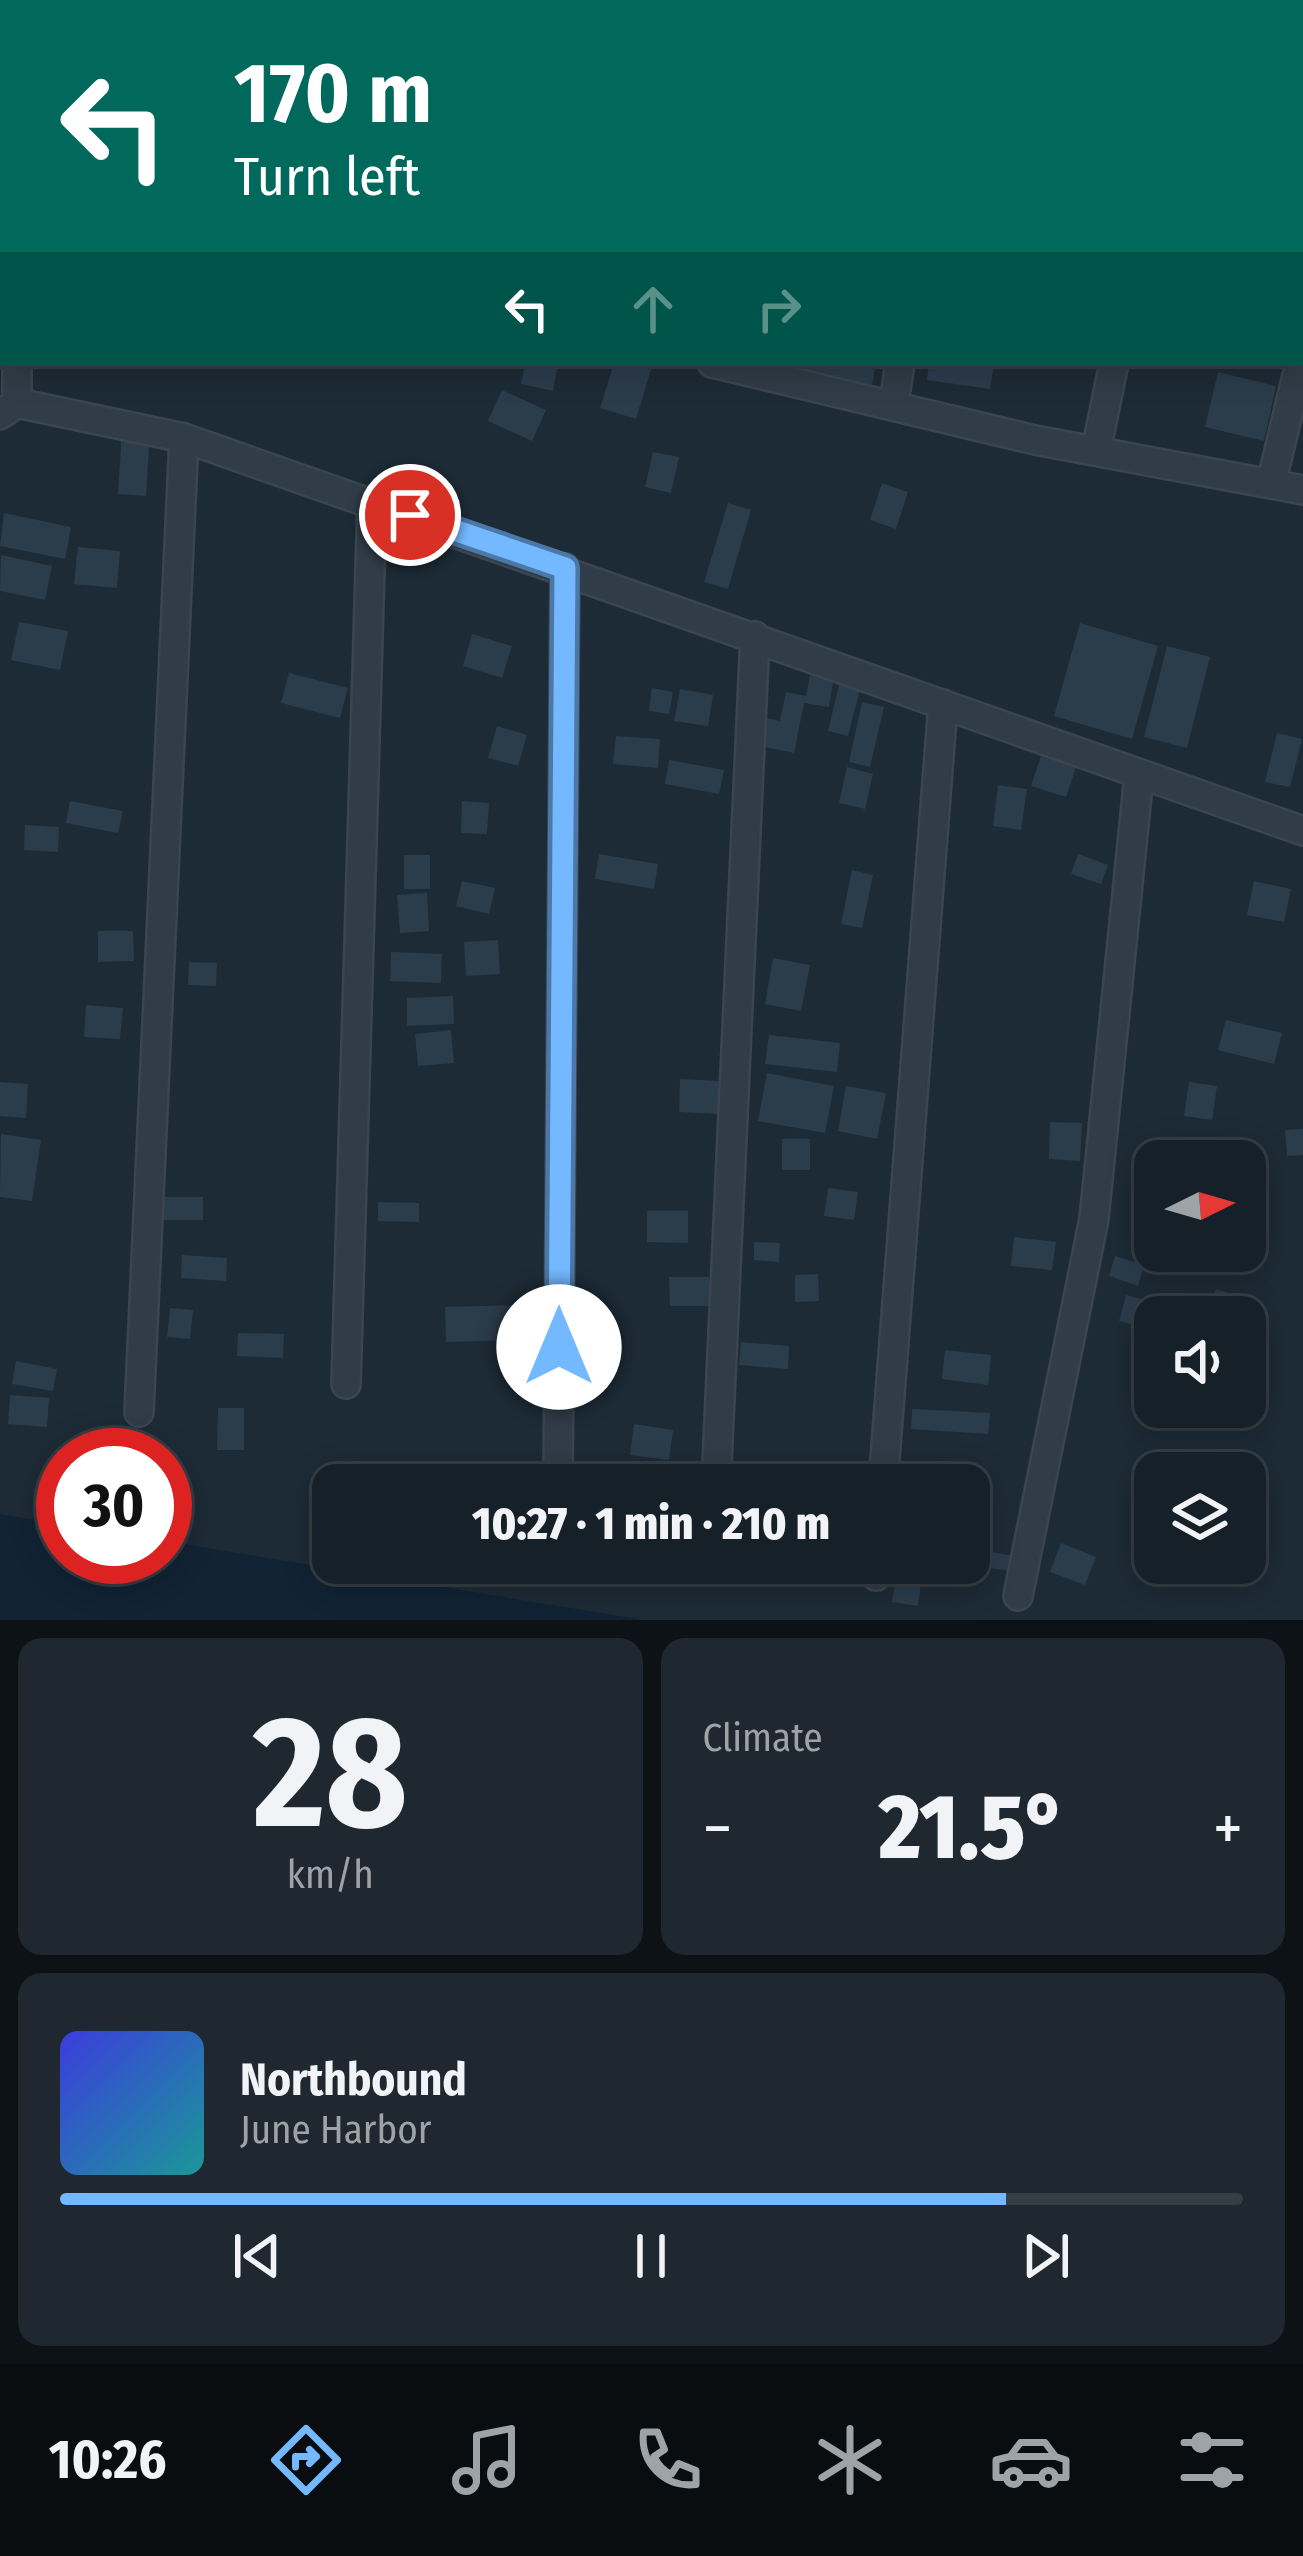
<!DOCTYPE html>
<html lang="en">
<head>
<meta charset="utf-8">
<style>
  body { margin:0; font-family:"Fira Sans Condensed",sans-serif; background:#1f2830; color:#f1f3f6; height:100vh; display:flex; flex-direction:column; font-size:45px; white-space:nowrap }
  * { box-sizing:border-box; margin:0 }
  p { font-size:39px; color:#9ea3a8 }
  .icon { flex:none; width:66px; height:66px; fill:none; stroke:currentColor; stroke-width:2; stroke-linecap:round; stroke-linejoin:round }
  .map { position:relative; height:1620px; overflow:hidden }
  .drawer { display:flex; flex-direction:column; gap:18px; padding:18px; background:#0c1216; flex:1 }
  .drawer>* { flex:none }
  .hud { position:absolute; left:0px; top:0px; width:1305px; height:366px; box-shadow:0 6px 30px #0003,0 0 0 3px #353e45; background:#00695c; color:#fff; overflow:hidden }
  .needle { width:78px; rotate:85deg }
  .buttons { position:absolute; left:1134px; top:1140px; display:grid; gap:24px }
  .buttons a { display:grid; place-items:center; width:132px; height:132px; border-radius:24px; background:#162028; box-shadow:0 6px 30px #0003,0 0 0 3px #353e45; font-size:60px }
  .speed { position:absolute; left:36px; top:1428px; display:flex; gap:24px; font-size:60px; font-weight:700; text-align:center }
  .speed>* { display:grid; place-content:center; width:156px; height:156px; border-radius:50%; background:#162028; box-shadow:0 6px 30px #0003,0 0 0 3px #353e45; line-height:1 }
  .speed .limit { border:18px solid #d22; background:#fff; color:#111 }
  .pin { position:absolute; display:grid; place-items:center; width:102px; height:102px; color:#fff; margin:-51px; border:6px solid #fff; border-radius:50%; box-shadow:0 3px 12px #0007 }
  .me { position:absolute; width:132px; margin:-66px; rotate:0deg; stroke-linejoin:round; filter:drop-shadow(0 0 9px #0008) }
  .turn { display:flex; align-items:center; gap:42px; height:252px; padding:0 36px; font-size:54px }
  .turn .icon { width:156px; height:156px; stroke-width:2.5 }
  .turn b { display:block; font-size:84px; line-height:102px }
  .lanes { display:flex; align-items:center; height:114px; padding:0 36px; background:#0003; justify-content:center; gap:60px; direction:ltr }
  .lanes .off { opacity:.35 }
  .big { font-size:90px; font-weight:800; line-height:1.1 }
  .drawer .tile { flex:1; display:flex; flex-direction:column; justify-content:center; gap:18px; min-width:0; padding:0 42px; border-radius:24px; background:#1f2830 }
  .drawer .dial { align-items:center; gap:0 }
  .dial b { font-size:156px; line-height:1 }
  .song { display:flex; align-items:center; gap:36px }
  .cover { width:144px; height:144px; border-radius:18px; background:linear-gradient(135deg,hsl(240 70% 55%),hsl(180 70% 35%)) }
  .played { height:12px; border-radius:6px; background:linear-gradient(90deg,#74b9ff 80%,#353e45 80%) }
  .keys { display:flex; justify-content:space-around; direction:ltr }
  .heat { display:flex; justify-content:space-between; align-items:center; font-size:66px; direction:ltr }
  .drawer .tiles { flex:1; display:grid; gap:18px; grid-template-columns:1fr 1fr }
  .tile:last-child { grid-column:span 2 }
  .trip { position:absolute; left:312px; top:1464px; width:678px; height:120px; border-radius:24px; background:#162028; box-shadow:0 6px 30px #0003,0 0 0 3px #353e45; font-weight:800; line-height:120px; text-align:center }
  .tabs { display:flex; height:192px; justify-content:space-around; align-items:center; background:#090d10; color:#9ea3a8 }
  .tabs .icon { width:84px; height:84px }
  .tabs .active { color:#74b9ff }
  .tabs b { font-size:54px; color:#f1f3f6 }
  .map>svg:first-child { display:block }
  .water { fill:#112334 }
  .building { fill:#2b3c4b }
  .lines { fill:none; stroke-linecap:round; stroke-linejoin:round }
  .minor-casing { stroke:#3a4550; stroke-width:32 }
  .tertiary-casing { stroke:#3a4550; stroke-width:38 }
  .primary-casing { stroke:#3a4550; stroke-width:50 }
  .minor { stroke:#303c47; stroke-width:27 }
  .tertiary { stroke:#303c47; stroke-width:33 }
  .primary { stroke:#4e5b67; stroke-width:45 }
  .rail { stroke:#52616e; stroke-width:9; stroke-dasharray:12 12; stroke-linecap:butt }
  .route-casing { stroke:#4b78a6; stroke-width:30 }
  .route { stroke:#74b9ff; stroke-width:21 }
</style>
</head>
<body>
<div class="map">
<svg width="1303" height="1620" viewBox="0 0 1303 1620">
  <rect width="100%" height="100%" fill="#1d2b36"/>
  <path class="water" d="M0,1514L63,1525V1557H165V1541L643,1620H0Z"/>
  <path class="building" d="M525,363H558L553,391L521,384Z
    M614,363H653L636,419L600,408Z
    M773,363H876L872,385Z
    M929,363H994L990,389L927,380Z
    M1218,372L1276,386L1264,441L1205,427Z
    M502,390L546,410L532,441L488,421Z
    M122,430L150,432L146,496L118,494Z
    M653,452L679,457L671,493L645,487Z
    M882,483L908,492L896,529L870,520Z
    M728,503L751,510L728,589L704,582Z
    M4,513L71,527L65,559L0,546Z
    M78,547L120,551L117,588L74,584Z
    M1,555L52,566L45,600L0,591Z
    M19,622L68,631L60,670L11,660Z
    M1080,623L1158,646L1132,739L1054,716Z
    M472,634L512,646L502,678L463,666Z
    M1167,646L1210,657L1187,748L1144,737Z
    M812,665L835,669L829,707L804,703L794,753L761,746L767,718L780,721L786,692L806,696Z
    M289,673L348,688L340,718L281,703Z
    M842,673L863,678L848,736L828,731Z
    M652,688L673,692L669,714L649,711Z
    M680,689L713,695L708,726L674,721Z
    M862,702L884,707L870,767L849,762Z
    M497,726L527,735L518,766L488,758Z
    M1277,733L1302,739L1290,787L1265,782Z
    M616,736L660,739L658,768L613,764Z
    M1041,756L1076,767L1066,797L1031,786Z
    M669,760L724,770L719,794L665,784Z
    M847,767L873,774L865,809L839,803Z
    M998,785L1027,789L1021,830L993,826Z
    M70,801L123,811L118,833L66,823Z
    M462,801L489,803L487,834L461,833Z
    M25,825L59,827L58,852L24,850Z
    M599,854L658,864L654,889L595,879Z
    M1078,854L1108,865L1101,884L1071,874Z
    M404,855H430V889H404Z
    M852,870L873,875L862,928L841,924Z
    M462,881L495,888L489,914L456,906Z
    M1254,881L1291,889L1284,922L1247,915Z
    M427,893L429,931L400,933L397,895Z
    M98,931H133L134,961L98,962Z
    M498,940L500,974L466,976L464,942Z
    M391,952L442,954L441,983L390,981Z
    M773,958L810,965L801,1011L765,1004Z
    M189,962L217,963L216,986L188,985Z
    M453,996L454,1024L407,1026V998Z
    M86,1005L123,1008L120,1039L84,1037Z
    M1226,1020L1282,1033L1274,1064L1218,1050Z
    M451,1030L454,1063L418,1066L415,1034Z
    M769,1035L840,1043L837,1072L765,1064Z
    M767,1073L834,1086L825,1133L758,1121Z
    M680,1079L720,1081L718,1114L679,1112Z
    M0,1082L28,1084L26,1118L0,1116Z
    M1189,1082L1217,1086L1212,1120L1184,1116Z
    M846,1086L886,1093L877,1139L838,1131Z
    M1050,1122L1082,1123L1080,1161L1049,1159Z
    M1303,1129V1155L1287,1156L1285,1130Z
    M1,1134L41,1140L32,1201L0,1197Z
    M782,1139H810V1170H782Z
    M828,1188L858,1192L854,1220L824,1216Z
    M156,1197H203V1220H156Z
    M378,1202L419,1203V1222L378,1221Z
    M647,1211H688V1243L647,1242Z
    M1014,1237L1056,1242L1052,1270L1011,1266Z
    M754,1242L780,1243L779,1262L754,1260Z
    M182,1255L227,1258L226,1281L181,1278Z
    M1115,1256L1144,1265L1138,1286L1109,1276Z
    M818,1274L819,1301L795,1302V1275Z
    M669,1277H709L710,1306H670Z
    M1216,1289L1247,1299L1242,1317L1207,1316Z
    M1126,1295L1153,1302L1147,1328L1119,1321Z
    M515,1305L516,1340L446,1342L445,1307Z
    M170,1308L193,1310L190,1339L167,1337Z
    M238,1333L284,1334L283,1358L237,1356Z
    M741,1342L789,1346L788,1369L739,1365Z
    M945,1350L991,1355L988,1385L942,1379Z
    M16,1361L57,1369L53,1391L12,1384Z
    M10,1395L49,1398L47,1427L8,1424Z
    M218,1408H244V1450H217Z
    M912,1409L990,1413L988,1434L911,1429Z
    M634,1424L673,1430L669,1460L630,1455Z
    M440,1474L497,1477V1485H439Z
    M1061,1543L1096,1557L1085,1585L1050,1572Z
    M986,1551L1014,1556L1012,1571L983,1567Z
    M896,1579L921,1583L918,1606L892,1602Z"/>
  <g class="lines">
    <g class="minor-casing">
      <path id="minor" d="M1160,0L1161,3
        M116,3L117,0
        M194,3L195,0
        M430,3L431,0
        M17,363V403
        M712,363L1035,440L1303,490
        M894,403L900,363
        M0,415L17,403L184,438L1303,831
        M1096,451L1114,363
        M1271,484L1300,363
        M346,1384L372,502
        M139,1412L184,438
        M558,1485L565,568
        M716,1485L755,636
        M883,1485L943,704
        M876,1576L877,1563
        M1018,1596L1094,1219L1139,775"/>
    </g>
    <g class="tertiary-casing">
      <path id="tertiary" d="M978,0V3"/>
    </g>
    <g class="primary-casing">
      <path id="primary" d="M0,38H3
        M1302,156H1303"/>
    </g>
    <use href="#minor" class="minor"/>
    <use href="#tertiary" class="tertiary"/>
    <use href="#primary" class="primary"/>
    <path class="rail" d="M0,16H3
      M1302,166H1303"/>
  </g>
  <g class="lines">
    <g class="route-casing">
      <path id="route" d="M410,515L565,568L559,1347"/>
    </g>
    <use href="#route" class="route"/>
  </g>
</svg>
<div class="buttons">
<a><svg class="needle" viewBox="-14 -14 28 28"><path d="M0-13l5 13h-10z" fill="#e53935"/><path d="M0 13l5-13h-10z" fill="#9ea3a8"/></svg></a>
<a><svg class="icon" aria-label="sound" viewBox="0 0 24 24"><path d="M4 9h4l5-4v14l-5-4H4zM17 9q2 3 0 6"/></svg></a>
<a><svg class="icon" aria-label="layers" viewBox="0 0 24 24"><path d="M12 4l9 5-9 5-9-5zM3 14l9 5 9-5"/></svg></a>
</div>
<div class="speed"><div class="limit">30</div></div>
<div class="pin" style="left:410px;top:515px;background:#d93025"><svg class="icon" aria-label="arrive" viewBox="0 0 24 24"><path d="M6 21V4h12l-3 4 3 4H6"/></svg></div>
<svg class="me" style="left:559px;top:1347px" viewBox="-20 -20 40 40"><circle r="19" fill="#fff"/><path d="M0-13L10 11 0 6-10 11z" fill="#74b9ff"/></svg>
<div class="trip">10:27 · 1 min · 210 m</div>
<div class="hud">
<div class="turn"><svg class="icon" aria-label="left" viewBox="0 0 24 24"><path d="M17 20v-9H6M10 6l-5 5 5 5"/></svg><div><b>170 m</b>Turn left</div></div>
<div class="lanes"><svg class="icon" aria-label="left" viewBox="0 0 24 24"><path d="M17 20v-9H6M10 6l-5 5 5 5"/></svg><svg class="icon off" aria-label="ahead" viewBox="0 0 24 24"><path d="M12 20V5M6 11l6-6 6 6"/></svg><svg class="icon off" aria-label="right" viewBox="0 0 24 24"><path d="M7 20v-9h11M14 6l5 5-5 5"/></svg></div>
</div>
</div>
<section class="drawer">
<div class="tiles">
<div class="tile dial"><b>28</b><p>km/h</p></div>
<div class="tile"><p>Climate</p>
<div class="heat"><a>−</a><b class="big">21.5°</b><a>+</a></div>
</div>
<div class="tile">
<div class="song"><i class="cover"></i><div><b>Northbound</b><p>June Harbor</p></div></div>
<div class="played"></div>
<div class="keys"><svg class="icon" aria-label="previous" viewBox="0 0 24 24"><path d="M18 5L8 12l10 7zM5 5v14"/></svg><svg class="icon" aria-label="pause" viewBox="0 0 24 24"><path d="M8 5v14M16 5v14"/></svg><svg class="icon" aria-label="next" viewBox="0 0 24 24"><path d="M6 5l10 7-10 7zM19 5v14"/></svg></div>
</div>
</div>
</section>
<nav class="tabs">
<b>10:26</b>
<svg class="icon active" aria-label="directions" viewBox="0 0 24 24"><path d="M12 3l9 9-9 9-9-9zM9 14v-3h6M13 9l2 2-2 2"/></svg>
<svg class="icon" aria-label="music" viewBox="0 0 24 24"><path d="M9 18V5l10-2v13"/><circle cx="6" cy="18" r="3"/><circle cx="16" cy="16" r="3"/></svg>
<svg class="icon" aria-label="phone" viewBox="0 0 24 24"><path d="M5 4h4l2 5-3 2q2 4 5 5l2-3 5 2v4C11 20 4 13 5 4z"/></svg>
<svg class="icon" aria-label="climate" viewBox="0 0 24 24"><path d="M12 3v18M4 7l16 10M4 17L20 7"/></svg>
<svg class="icon" aria-label="car" viewBox="0 0 24 24"><path d="M5 17H2v-5l4-1 3-4h7l3 4 3 1v5h-3M9 17h6M6 11h13"/><circle cx="7" cy="17" r="2"/><circle cx="17" cy="17" r="2"/></svg>
<svg class="icon" aria-label="filters" viewBox="0 0 24 24"><path d="M4 7h16M4 17h16"/><circle cx="9" cy="7" r="2"/><circle cx="15" cy="17" r="2"/></svg>
</nav>
</body>
</html>
